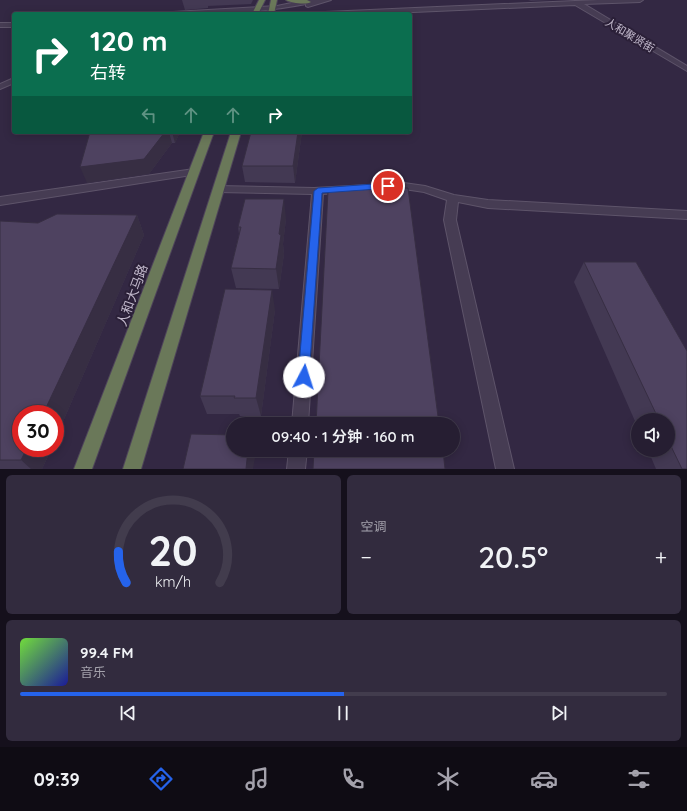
<!DOCTYPE html>
<html lang="zh">
<head>
<meta charset="utf-8">
<style>
  body { margin:0; font-family:Quicksand,"Noto Sans SC",sans-serif; background:#322b3e; color:#f1f3f6; height:100vh; display:flex; flex-direction:column; font-size:15px; white-space:nowrap }
  * { box-sizing:border-box; margin:0 }
  p { font-size:13px; color:#a4a2ac }
  .icon { flex:none; width:22px; height:22px; fill:none; stroke:currentColor; stroke-width:2; stroke-linecap:round; stroke-linejoin:round }
  .map { position:relative; height:469px; overflow:hidden }
  .side { display:flex; flex-direction:column; gap:6px; padding:6px; background:#15101c; flex:1 }
  .side>* { flex:none }
  .guide { position:absolute; left:12px; top:12px; width:400px; height:122px; border-radius:4px; box-shadow:0 2px 10px #0003,0 0 0 1px #423c4d; background:#0b6e4f; color:#fff; overflow:hidden }
  .buttons { position:absolute; left:631px; top:413px; display:grid; gap:8px }
  .buttons a { display:grid; place-items:center; width:44px; height:44px; border-radius:50%; background:#261e32; box-shadow:0 2px 10px #0003,0 0 0 1px #423c4d; font-size:20px }
  .speed { position:absolute; left:12px; top:405px; display:flex; gap:8px; font-size:20px; font-weight:700; text-align:center }
  .speed>* { display:grid; place-content:center; width:52px; height:52px; border-radius:50%; background:#261e32; box-shadow:0 2px 10px #0003,0 0 0 1px #423c4d; line-height:1 }
  .speed .limit { border:6px solid #d22; background:#fff; color:#111 }
  .pin { position:absolute; display:grid; place-items:center; width:34px; height:34px; color:#fff; margin:-17px; border:2px solid #fff; border-radius:50%; box-shadow:0 1px 4px #0007 }
  .me { position:absolute; width:44px; margin:-22px; rotate:5deg; stroke-linejoin:round; filter:drop-shadow(0 0 3px #0008) }
  .turn { display:flex; align-items:center; gap:14px; height:84px; padding:0 12px; font-size:18px }
  .turn .icon { width:52px; height:52px; stroke-width:2.5 }
  .turn b { display:block; font-size:28px; line-height:34px }
  .lanes { display:flex; align-items:center; height:38px; padding:0 12px; background:#0003; justify-content:center; gap:20px; direction:ltr }
  .lanes .off { opacity:.35 }
  .big { font-size:30px; font-weight:600; line-height:1.1 }
  .side .card { flex:1; display:flex; flex-direction:column; justify-content:center; gap:6px; min-width:0; padding:0 14px; border-radius:6px; background:#322b3e }
  .side .dial { align-items:center; gap:0 }
  .dial svg { height:104px; overflow:visible; fill:none; stroke:#423c4d; stroke-width:7; stroke-linecap:round; text-anchor:middle }
  .dial text { fill:#f1f3f6; stroke:none }
  .song { display:flex; align-items:center; gap:12px }
  .cover { width:48px; height:48px; border-radius:6px; background:linear-gradient(135deg,hsl(100 70% 55%),hsl(240 70% 35%)) }
  .played { height:4px; border-radius:2px; background:linear-gradient(90deg,#2563eb 50%,#423c4d 50%) }
  .keys { display:flex; justify-content:space-around; direction:ltr }
  .heat { display:flex; justify-content:space-between; align-items:center; font-size:22px; direction:ltr }
  .side .tiles { flex:1; display:grid; gap:6px; grid-template-columns:1fr 1fr }
  .card:last-child { grid-column:span 2 }
  .trip { position:absolute; left:226px; top:417px; width:234px; height:40px; border-radius:20px; background:#261e32; box-shadow:0 2px 10px #0003,0 0 0 1px #423c4d; font-weight:600; line-height:40px; text-align:center }
  .menu { display:flex; height:64px; justify-content:space-around; align-items:center; background:#0f0c14; color:#a4a2ac }
  .menu .icon { width:28px; height:28px }
  .menu .current { color:#2563eb }
  .menu b { font-size:18px; color:#f1f3f6 }
  .map>svg:first-child { display:block }
  .lines { fill:none; stroke-linecap:round; stroke-linejoin:round }
  .minor-casing { stroke:#5e546a; stroke-width:2 }
  .highway-casing { stroke:#4e445a; stroke-width:2 }
  .minor { fill:#463c53; fill-rule:evenodd }
  .highway { fill:#6a7859; fill-rule:evenodd }
  .wall { fill:#433953 }
  .shaded-wall { fill:#372e43 }
  .building { fill:#4e4260; stroke:#372e43 }
  .route { fill:#2563eb; stroke:#184099 }
  .labels { text-anchor:middle; dominant-baseline:central; stroke-width:4; stroke-linejoin:round; paint-order:stroke }
  .far-street-label { font-size:11px; fill:#c2b9cc; stroke:#2b2038 }
  .street-label { font-size:13px; fill:#c2b9cc; stroke:#2b2038 }
</style>
</head>
<body>
<div class="map">
<svg width="687" height="469" viewBox="0 0 687 469">
  <rect width="100%" height="100%" fill="#332843"/>
  <g class="lines">
    <g class="minor-casing">
      <path id="minor" d="M306,0H331L308,7L306,6V4C261,13 215,14 170,14L173,12L277,6Z
        M598,0H643L640,2L584,4L687,66V71L575,5L368,14H322L325,12Z
        M0,23H14V27H0Z
        M14,78V83L0,89V84Z
        M194,169L198,170L199,172L198,174L0,205V197Z
        M404,183L425,186L454,195L488,200L687,211V219L488,208L458,202L456,220L514,469H496L444,220L447,200L424,192L404,189L323,194L308,424H292L312,194L218,192L213,189L218,186L314,188Z
        M289,450H307L305,469H287Z"/>
    </g>
    <g class="highway-casing">
      <path id="highway" d="M259,0H265L258,14H252Z
        M271,0H277L274,14H268Z
        M286,0H307L311,2C306,5 291,3 286,0Z
        M204,132H214L92,469H74Z
        M231,132H241L141,469H123Z"/>
    </g>
    <use href="#minor" class="minor"/>
    <use href="#highway" class="highway"/>
  </g>
  <path class="wall" d="M182,0H253L251,4L208,6V8L185,10Z
    M528,0H552L531,1Z
    M89,132H180L175,143H172L149,174L87,183L90,134Z
    M302,132L295,183L245,182L242,166Z
    M137,215L144,235L55,440V414L21,448H52L42,469H0V221L38,223Z
    M286,219L283,244L284,254L279,289L236,288L231,268L239,234L238,227Z
    M584,262H636L687,351V469H656L648,450H668V420H638V428L574,282Z
    M275,310L261,416H240L239,414H207L200,396Z"/>
  <path class="shaded-wall" d="M165,132H169L172,143L149,174L87,183L80,167Z
    M172,132H180L175,143Z
    M298,132H302L295,183L293,166Z
    M284,199L286,219L283,244L284,254L279,289L276,269L279,234Z
    M137,215L144,235L55,440V414H43Z
    M272,290L275,310L261,416L256,398Z
    M27,448H52L42,469H31L21,460Z
    M248,450H255L256,452L253,469H246Z"/>
  <path class="building" d="M90,132H165L144,159L80,167Z
    M251,132H298L293,166H242Z
    M408,188L439,424H316L328,191Z
    M245,199H284L279,234L281,235L276,269L231,268L241,227H238Z
    M57,214L137,215L43,414H21V448H27L21,460H0V221L38,223Z
    M584,262H636L687,351V469H682L668,440V420H659Z
    M225,289L272,290L256,398H234L235,396H200Z
    M191,434L233,435V450H248L246,469H183Z
    M314,450H443L445,469H313Z"/>
  <path class="route" d="M388,183L391,184V188L322,193L309,377L308,381L304,383L299,381L298,377L314,191L318,188Z"/>
  <g class="labels">
    <g class="far-street-label">
      <text transform="translate(630 35) rotate(31)">人和聚贤街</text>
    </g>
    <g class="street-label">
      <text transform="translate(132 295) rotate(-70)">人和大马路</text>
    </g>
  </g>
</svg>
<div class="buttons">
<a><svg class="icon" aria-label="sound" viewBox="0 0 24 24"><path d="M4 9h4l5-4v14l-5-4H4zM17 9q2 3 0 6"/></svg></a>
</div>
<div class="speed"><div class="limit">30</div></div>
<div class="pin" style="left:388px;top:186px;background:#d93025"><svg class="icon" aria-label="arrive" viewBox="0 0 24 24"><path d="M6 21V4h12l-3 4 3 4H6"/></svg></div>
<svg class="me" style="left:304px;top:377px" viewBox="-20 -20 40 40"><circle r="19" fill="#fff"/><path d="M0-13L10 11 0 6-10 11z" fill="#2563eb"/></svg>
<div class="trip">09:40 · 1 分钟 · 160 m</div>
<div class="guide">
<div class="turn"><svg class="icon" aria-label="right" viewBox="0 0 24 24"><path d="M7 20v-9h11M14 6l5 5-5 5"/></svg><div><b>120 m</b>右转</div></div>
<div class="lanes"><svg class="icon off" aria-label="left" viewBox="0 0 24 24"><path d="M17 20v-9H6M10 6l-5 5 5 5"/></svg><svg class="icon off" aria-label="ahead" viewBox="0 0 24 24"><path d="M12 20V5M6 11l6-6 6 6"/></svg><svg class="icon off" aria-label="ahead" viewBox="0 0 24 24"><path d="M12 20V5M6 11l6-6 6 6"/></svg><svg class="icon" aria-label="right" viewBox="0 0 24 24"><path d="M7 20v-9h11M14 6l5 5-5 5"/></svg></div>
</div>
</div>
<section class="side">
<div class="tiles">
<div class="card dial"><svg viewBox="0 0 100 80">
<path d="M14 69A42 42 0 1 1 86 69"/>
<path d="M14 69A42 42 0 0 1 8 45" stroke="#2563eb"/>
<text x="50" y="56" font-size="32" font-weight="700">20</text>
<text x="50" y="72" font-size="11">km/h</text>
</svg></div>
<div class="card"><p>空调</p>
<div class="heat"><a>−</a><b class="big">20.5°</b><a>+</a></div>
</div>
<div class="card">
<div class="song"><i class="cover"></i><div><b>99.4 FM</b><p>音乐</p></div></div>
<div class="played"></div>
<div class="keys"><svg class="icon" aria-label="previous" viewBox="0 0 24 24"><path d="M18 5L8 12l10 7zM5 5v14"/></svg><svg class="icon" aria-label="pause" viewBox="0 0 24 24"><path d="M8 5v14M16 5v14"/></svg><svg class="icon" aria-label="next" viewBox="0 0 24 24"><path d="M6 5l10 7-10 7zM19 5v14"/></svg></div>
</div>
</div>
</section>
<nav class="menu">
<b>09:39</b>
<svg class="icon current" aria-label="directions" viewBox="0 0 24 24"><path d="M12 3l9 9-9 9-9-9zM9 14v-3h6M13 9l2 2-2 2"/></svg>
<svg class="icon" aria-label="music" viewBox="0 0 24 24"><path d="M9 18V5l10-2v13"/><circle cx="6" cy="18" r="3"/><circle cx="16" cy="16" r="3"/></svg>
<svg class="icon" aria-label="phone" viewBox="0 0 24 24"><path d="M5 4h4l2 5-3 2q2 4 5 5l2-3 5 2v4C11 20 4 13 5 4z"/></svg>
<svg class="icon" aria-label="climate" viewBox="0 0 24 24"><path d="M12 3v18M4 7l16 10M4 17L20 7"/></svg>
<svg class="icon" aria-label="car" viewBox="0 0 24 24"><path d="M5 17H2v-5l4-1 3-4h7l3 4 3 1v5h-3M9 17h6M6 11h13"/><circle cx="7" cy="17" r="2"/><circle cx="17" cy="17" r="2"/></svg>
<svg class="icon" aria-label="filters" viewBox="0 0 24 24"><path d="M4 7h16M4 17h16"/><circle cx="9" cy="7" r="2"/><circle cx="15" cy="17" r="2"/></svg>
</nav>
</body>
</html>
